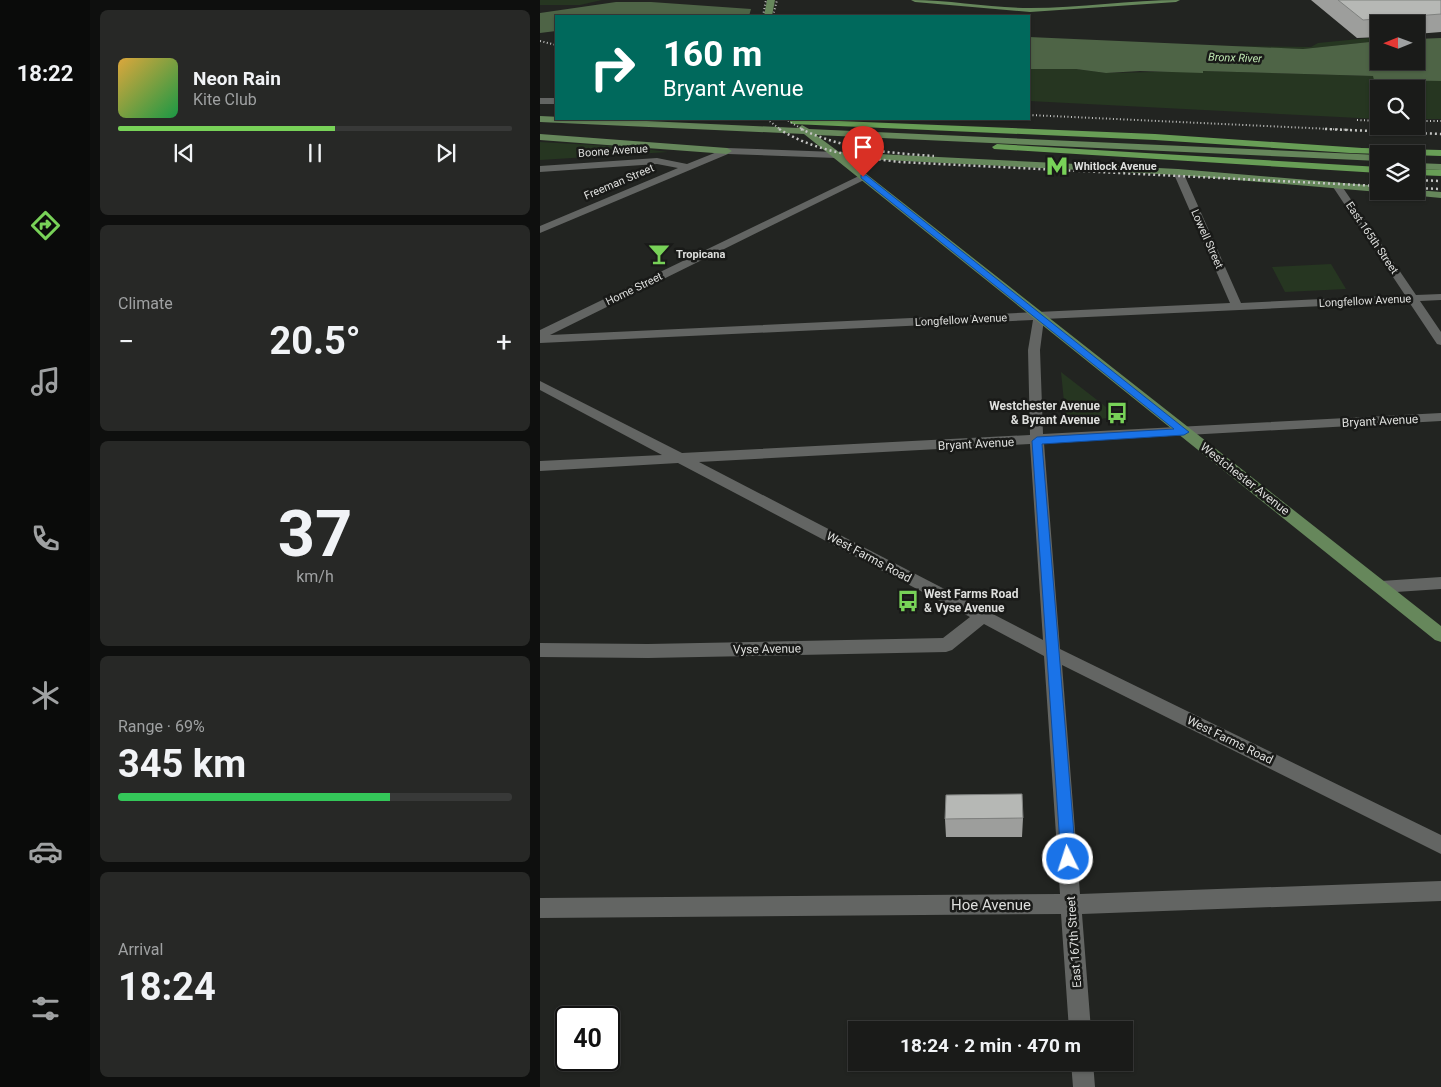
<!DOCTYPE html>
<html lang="en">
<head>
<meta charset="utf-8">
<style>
  body { margin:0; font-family:Roboto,sans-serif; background:#272826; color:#f1f3f6; height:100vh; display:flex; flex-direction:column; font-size:19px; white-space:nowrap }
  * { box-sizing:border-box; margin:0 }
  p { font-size:16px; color:#9fa1a2 }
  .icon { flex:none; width:28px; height:28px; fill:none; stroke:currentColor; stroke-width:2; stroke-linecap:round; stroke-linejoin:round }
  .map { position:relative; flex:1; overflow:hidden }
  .details { display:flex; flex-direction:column; gap:10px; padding:10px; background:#0e0f0e; width:450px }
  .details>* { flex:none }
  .banner { position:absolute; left:15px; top:15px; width:475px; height:105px; border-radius:0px; box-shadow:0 1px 4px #0004,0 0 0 1px #383938; background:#00695c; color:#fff; overflow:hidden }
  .needle { width:32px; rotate:269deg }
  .buttons { position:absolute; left:830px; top:15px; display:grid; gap:10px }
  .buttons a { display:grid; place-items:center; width:55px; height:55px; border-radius:0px; background:#1a1b19; box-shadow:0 1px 4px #0004,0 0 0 1px #383938; font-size:25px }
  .speed { position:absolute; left:15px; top:1006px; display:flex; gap:10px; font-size:25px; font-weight:700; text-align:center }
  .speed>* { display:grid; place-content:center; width:65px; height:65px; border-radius:50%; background:#1a1b19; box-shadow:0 1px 4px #0004,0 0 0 1px #383938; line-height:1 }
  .speed .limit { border:2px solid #111; border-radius:8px; background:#fff; color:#111 }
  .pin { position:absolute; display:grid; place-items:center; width:42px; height:42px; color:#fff; margin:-51px -21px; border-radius:50% 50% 50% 0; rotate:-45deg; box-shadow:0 0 5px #0007 }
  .pin .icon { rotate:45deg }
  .me { position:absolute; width:55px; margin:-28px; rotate:356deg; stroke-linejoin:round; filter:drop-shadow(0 0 4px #0008) }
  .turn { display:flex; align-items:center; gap:18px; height:105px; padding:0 25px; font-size:22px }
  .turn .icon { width:65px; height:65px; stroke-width:2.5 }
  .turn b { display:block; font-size:35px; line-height:42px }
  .big { font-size:38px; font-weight:700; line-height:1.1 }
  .details .widget { flex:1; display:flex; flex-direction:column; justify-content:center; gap:8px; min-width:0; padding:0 18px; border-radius:8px; background:#272826 }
  .details .dial { align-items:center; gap:0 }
  .dial b { font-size:65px; line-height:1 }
  .song { display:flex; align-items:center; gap:15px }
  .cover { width:60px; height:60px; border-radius:8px; background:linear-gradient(135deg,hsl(40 70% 55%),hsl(140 70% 35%)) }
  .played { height:5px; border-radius:2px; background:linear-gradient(90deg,#78d258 55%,#383938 55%) }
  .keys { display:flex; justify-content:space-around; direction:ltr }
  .heat { display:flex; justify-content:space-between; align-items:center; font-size:28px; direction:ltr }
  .charge { height:8px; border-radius:4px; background:linear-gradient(90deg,#34c759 69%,#383938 0) }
  .trip { position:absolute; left:308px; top:1021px; width:285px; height:50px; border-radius:0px; background:#1a1b19; box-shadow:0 1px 4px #0004,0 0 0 1px #383938; font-weight:700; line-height:50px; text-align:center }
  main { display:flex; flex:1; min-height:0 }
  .dock { display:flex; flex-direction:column; width:90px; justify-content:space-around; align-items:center; background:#0a0b0a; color:#9fa1a2 }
  .dock .icon { width:35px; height:35px }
  .dock .current { color:#78d258 }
  .dock b { font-size:22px; color:#f1f3f6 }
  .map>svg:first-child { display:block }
  .green { fill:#263621 }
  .water { fill:#4e6446 }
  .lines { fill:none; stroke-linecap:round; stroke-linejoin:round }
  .minor { fill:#636563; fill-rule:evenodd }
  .major { fill:#66875b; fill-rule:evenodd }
  .highway { fill:#689e56; fill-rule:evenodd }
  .rail-far1 { stroke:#c4c5c3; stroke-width:2; stroke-dasharray:1 2.5; stroke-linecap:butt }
  .rail { stroke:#c4c5c3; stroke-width:2.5; stroke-dasharray:2 3; stroke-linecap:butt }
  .wall { fill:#9d9e9c }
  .building { fill:#b6b8b5; stroke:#7f817f }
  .route { fill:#1a73e8; stroke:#114b97 }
  .labels { text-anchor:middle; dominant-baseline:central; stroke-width:5; stroke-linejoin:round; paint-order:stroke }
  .far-water-label { font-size:11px; font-style:italic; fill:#c0e9b3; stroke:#191a18 }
  .far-street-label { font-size:11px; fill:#dedfdd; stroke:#191a18 }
  .far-poi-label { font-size:11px; font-weight:bold; fill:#dedfdd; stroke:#191a18; text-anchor:start }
  .poi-label { font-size:12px; font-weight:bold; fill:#dedfdd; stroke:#191a18; text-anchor:end }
  .street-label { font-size:12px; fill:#dedfdd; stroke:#191a18 }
  .near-street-label { font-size:15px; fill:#dedfdd; stroke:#191a18 }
</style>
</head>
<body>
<main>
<nav class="dock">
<b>18:22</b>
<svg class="icon current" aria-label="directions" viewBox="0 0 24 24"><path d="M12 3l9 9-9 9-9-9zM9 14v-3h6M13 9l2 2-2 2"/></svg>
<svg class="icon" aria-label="music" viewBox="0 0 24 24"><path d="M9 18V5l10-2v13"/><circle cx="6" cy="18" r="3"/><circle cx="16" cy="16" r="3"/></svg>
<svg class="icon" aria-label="phone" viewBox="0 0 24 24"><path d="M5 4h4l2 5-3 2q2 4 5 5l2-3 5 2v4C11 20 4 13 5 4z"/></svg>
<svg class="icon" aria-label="climate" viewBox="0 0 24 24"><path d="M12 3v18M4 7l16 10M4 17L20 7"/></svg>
<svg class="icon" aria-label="car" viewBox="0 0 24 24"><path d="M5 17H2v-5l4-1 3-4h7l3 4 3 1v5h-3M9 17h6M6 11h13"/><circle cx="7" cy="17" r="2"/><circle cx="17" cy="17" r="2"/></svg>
<svg class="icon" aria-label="filters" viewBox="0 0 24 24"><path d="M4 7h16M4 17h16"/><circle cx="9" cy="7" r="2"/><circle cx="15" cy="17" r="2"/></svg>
</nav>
<section class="details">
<div class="widget">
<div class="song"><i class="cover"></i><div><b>Neon Rain</b><p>Kite Club</p></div></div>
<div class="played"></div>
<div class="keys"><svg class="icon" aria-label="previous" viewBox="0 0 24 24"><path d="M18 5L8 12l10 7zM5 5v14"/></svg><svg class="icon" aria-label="pause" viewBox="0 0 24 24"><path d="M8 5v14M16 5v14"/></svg><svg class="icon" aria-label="next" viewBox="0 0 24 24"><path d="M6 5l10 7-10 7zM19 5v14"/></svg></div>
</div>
<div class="widget"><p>Climate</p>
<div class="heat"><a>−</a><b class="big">20.5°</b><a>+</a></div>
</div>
<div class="widget dial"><b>37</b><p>km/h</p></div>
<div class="widget"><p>Range · 69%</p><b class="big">345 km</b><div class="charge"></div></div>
<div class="widget"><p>Arrival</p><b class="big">18:24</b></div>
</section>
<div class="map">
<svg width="901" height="1087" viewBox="0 0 901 1087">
  <rect width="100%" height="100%" fill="#222421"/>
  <path class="green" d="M0,0H62L40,5H0Z
    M839,37V41L763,49L684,46L771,47L778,43Z
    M489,69H536L566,73L663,71L833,76L855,81H901V119H876V89H839V119L489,101Z
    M0,142L89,147L128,152L0,160Z
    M791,264L806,289L745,292L732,267Z
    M521,372L579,417L526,422Z"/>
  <path class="water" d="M76,2H111L211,9L209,16H216H16V31L0,33V13Z
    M489,37L763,49L839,41V61H876V39L901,38V81L834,80L833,76L663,71V73L600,71L566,73L536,69H489Z"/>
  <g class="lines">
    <path class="minor" d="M0,98H16V104H0Z
      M187,148L296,152L301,155L296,158L188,154L0,233V226L138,168L117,164L0,172V166L117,158L147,164Z
      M638,169L643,172L701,303L865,295L791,184L799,182L876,295L901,294V300L880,301L901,332V345L897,344L869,302L504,319L500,350L503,434L901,413V421L504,443L520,649L901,835V854L522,665L540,894L901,881V901L542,914L551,1030H529L521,914L0,918V898L520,894L504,656L444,624L412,650L406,652L108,658L0,657V643L108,644L403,638L430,617L138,463L0,471V461L122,455L0,390V381L142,453L490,435L488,350L493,320L0,343V330L323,174L326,175V179L10,335L690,303L633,172ZM490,444L503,640L159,462Z
      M901,577V589L841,593L835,591L833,587L835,583L841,581Z
      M531,1062H553L555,1087H533Z"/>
    <path class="major" d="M227,0H235L232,16H224Z
      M371,0C411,0 451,8 490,8C540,8 590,0 640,0L636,2L490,12L375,2Z
      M0,116L258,128L262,125L269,129L839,155V161L276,135L299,152L638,169L839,186V191H842L839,192L638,175L306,158L901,626V642L895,640L264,134L0,122Z
      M0,134L187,148L192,151L187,154L0,140Z
      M876,163L901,164V170L876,169Z
      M876,190L901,192V198L859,194L854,191Z"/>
    <path class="highway" d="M250,119L615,134L822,148L901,150V156L810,153L615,140L253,124L250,123Z
      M457,144L839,167V173L454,149L452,147Z
      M876,169L901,170V176L876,175Z"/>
    <path class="rail-far1" d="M223,16L226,0
      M233,16L237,0
      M0,41L16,45
      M489,115L812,130
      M227,119L241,130
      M245,119L264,130
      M817,120L839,121
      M876,121H901"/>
    <path class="rail" d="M239,129C276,152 318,157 360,162L839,186
      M261,129C303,149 348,153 394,156
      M785,129L901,134
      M876,180L901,181
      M876,188L901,189"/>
  </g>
  <path class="wall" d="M771,0H901V32L876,34V24H839V37L817,38Z
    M483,818L482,837H406L405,819Z"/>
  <path class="building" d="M798,0H901V14L823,20Z
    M482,794L483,818L405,819L406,795Z"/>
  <path class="route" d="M321,175H326L649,432L644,435L502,444L536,859L533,864L528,866L523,864L521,859L492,441L497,437L634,429L321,178Z"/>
  <defs>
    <g id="metro-bare" transform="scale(1.725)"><path d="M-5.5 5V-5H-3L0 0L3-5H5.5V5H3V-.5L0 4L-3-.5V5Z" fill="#78d258" stroke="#191a18" stroke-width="2.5" paint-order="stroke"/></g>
    <g id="bar-bare" transform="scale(1.725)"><path d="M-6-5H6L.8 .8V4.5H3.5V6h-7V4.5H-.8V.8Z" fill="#78d258" stroke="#191a18" stroke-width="2.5" paint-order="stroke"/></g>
    <g id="bus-bare" transform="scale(1.725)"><path d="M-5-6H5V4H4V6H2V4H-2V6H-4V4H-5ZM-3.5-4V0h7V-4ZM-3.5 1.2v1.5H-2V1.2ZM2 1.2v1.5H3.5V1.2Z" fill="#78d258" stroke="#191a18" stroke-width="2.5" paint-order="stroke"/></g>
  </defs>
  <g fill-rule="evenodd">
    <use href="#metro-bare" x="517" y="166"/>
    <use href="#bar-bare" x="119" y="254"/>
    <use href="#bus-bare" x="577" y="413"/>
    <use href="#bus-bare" x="368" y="601"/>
  </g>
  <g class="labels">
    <g class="far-water-label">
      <text transform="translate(695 58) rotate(2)">Bronx River</text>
    </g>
    <g class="far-street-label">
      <text transform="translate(73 151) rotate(-4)">Boone Avenue</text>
      <text transform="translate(79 182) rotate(-23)">Freeman Street</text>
      <text transform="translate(832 238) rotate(56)">East 165th Street</text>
      <text transform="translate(667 239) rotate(66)">Lowell Street</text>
      <text transform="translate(94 289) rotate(-26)">Home Street</text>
      <text transform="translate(825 301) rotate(-3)">Longfellow Avenue</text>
      <text transform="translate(421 320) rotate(-3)">Longfellow Avenue</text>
    </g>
    <g class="far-poi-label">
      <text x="534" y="166">Whitlock Avenue</text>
      <text x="136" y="254">Tropicana</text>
    </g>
    <g class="poi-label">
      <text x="560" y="406">Westchester Avenue<tspan x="560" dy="14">&amp; Byrant Avenue</tspan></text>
      <text x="384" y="594" text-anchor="start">West Farms Road<tspan x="384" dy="14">&amp; Vyse Avenue</tspan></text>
    </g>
    <g class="street-label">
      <text transform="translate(840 421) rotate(-3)">Bryant Avenue</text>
      <text transform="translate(436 444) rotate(-3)">Bryant Avenue</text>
      <text transform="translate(705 479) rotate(38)">Westchester Avenue</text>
      <text transform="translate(329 557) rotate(28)">West Farms Road</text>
      <text transform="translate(227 649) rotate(-1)">Vyse Avenue</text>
      <text transform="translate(690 740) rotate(26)">West Farms Road</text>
      <text transform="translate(534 942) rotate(-94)">East 167th Street</text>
    </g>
    <g class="near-street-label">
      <text x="451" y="905">Hoe Avenue</text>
    </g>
  </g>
</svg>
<div class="buttons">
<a><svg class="needle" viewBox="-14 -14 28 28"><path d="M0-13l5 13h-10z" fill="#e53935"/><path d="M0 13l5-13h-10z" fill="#9fa1a2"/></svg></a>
<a><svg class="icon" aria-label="search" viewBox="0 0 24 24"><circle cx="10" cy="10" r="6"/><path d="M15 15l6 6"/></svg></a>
<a><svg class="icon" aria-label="layers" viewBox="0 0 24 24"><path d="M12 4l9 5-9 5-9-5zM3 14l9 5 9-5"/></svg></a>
</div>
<div class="speed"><div class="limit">40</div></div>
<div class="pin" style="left:323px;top:177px;background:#d93025"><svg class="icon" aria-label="arrive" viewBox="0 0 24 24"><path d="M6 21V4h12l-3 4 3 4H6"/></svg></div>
<svg class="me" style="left:528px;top:859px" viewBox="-20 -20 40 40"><circle r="17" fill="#1a73e8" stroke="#fff" stroke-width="3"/><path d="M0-11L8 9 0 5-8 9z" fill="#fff"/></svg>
<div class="trip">18:24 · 2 min · 470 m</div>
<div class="banner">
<div class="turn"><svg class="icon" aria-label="right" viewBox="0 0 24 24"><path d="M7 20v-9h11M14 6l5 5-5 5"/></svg><div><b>160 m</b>Bryant Avenue</div></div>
</div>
</div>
</main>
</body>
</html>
